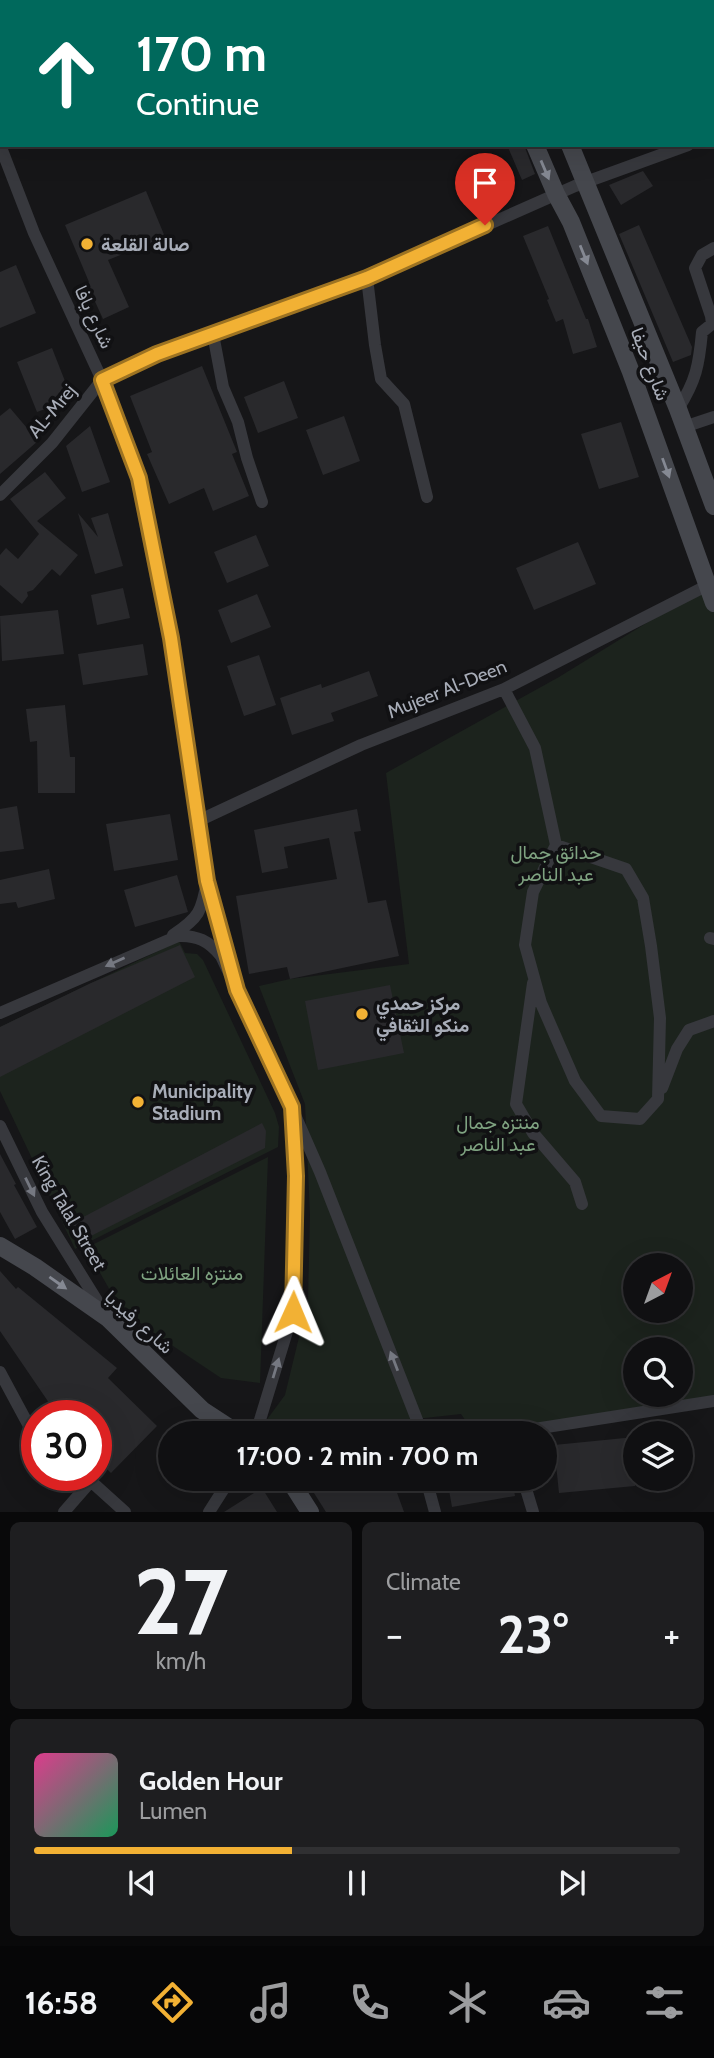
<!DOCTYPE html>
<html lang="en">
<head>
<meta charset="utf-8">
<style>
  body { margin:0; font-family:Cabin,Vazirmatn,sans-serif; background:#1e1e20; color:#f1f3f6; height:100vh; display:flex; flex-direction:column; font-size:26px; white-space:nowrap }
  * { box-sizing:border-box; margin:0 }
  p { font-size:23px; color:#9c9d9f }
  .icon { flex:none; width:38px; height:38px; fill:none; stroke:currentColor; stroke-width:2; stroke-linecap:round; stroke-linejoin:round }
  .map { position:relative; height:1512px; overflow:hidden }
  .details { display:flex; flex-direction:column; gap:10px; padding:10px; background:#09090a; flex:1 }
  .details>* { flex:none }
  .top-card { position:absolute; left:0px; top:0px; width:714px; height:147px; box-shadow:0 7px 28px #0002,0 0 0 2px #303032; background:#00695c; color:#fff; overflow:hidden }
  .needle { width:46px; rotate:41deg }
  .tools { position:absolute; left:623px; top:1253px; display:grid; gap:14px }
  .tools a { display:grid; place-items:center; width:70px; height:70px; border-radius:50%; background:#101012; box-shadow:0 7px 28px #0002,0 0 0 2px #303032; font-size:35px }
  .speed { position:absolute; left:21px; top:1400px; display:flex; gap:14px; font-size:35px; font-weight:700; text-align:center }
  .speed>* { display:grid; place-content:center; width:91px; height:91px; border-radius:50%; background:#101012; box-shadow:0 7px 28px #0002,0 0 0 2px #303032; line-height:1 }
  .speed .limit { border:10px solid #d22; background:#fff; color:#111 }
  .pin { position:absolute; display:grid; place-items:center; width:60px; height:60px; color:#fff; margin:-72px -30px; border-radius:50% 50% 50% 0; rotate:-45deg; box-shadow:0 0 7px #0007 }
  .pin .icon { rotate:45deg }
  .me { position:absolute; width:77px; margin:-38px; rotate:1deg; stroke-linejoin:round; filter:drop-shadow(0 0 5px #0008) }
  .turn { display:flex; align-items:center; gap:24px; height:147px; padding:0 21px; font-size:32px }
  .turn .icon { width:91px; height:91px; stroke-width:2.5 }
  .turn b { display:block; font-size:49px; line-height:60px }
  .big { font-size:52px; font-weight:800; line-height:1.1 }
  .details .tile { flex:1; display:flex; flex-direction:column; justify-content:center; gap:10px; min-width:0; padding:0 24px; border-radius:10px; background:#1e1e20 }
  .details .dial { align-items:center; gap:0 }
  .dial b { font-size:91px; line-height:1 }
  .song { display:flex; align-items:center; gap:21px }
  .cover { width:84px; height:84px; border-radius:10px; background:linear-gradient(135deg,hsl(330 70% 55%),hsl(150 70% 35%)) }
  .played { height:7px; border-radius:4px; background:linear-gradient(90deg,#f2b134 40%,#303032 40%) }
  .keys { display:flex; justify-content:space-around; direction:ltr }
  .heat { display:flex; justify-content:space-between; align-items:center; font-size:38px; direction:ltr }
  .details .tiles { flex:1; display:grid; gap:10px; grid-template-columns:1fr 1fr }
  .tile:last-child { grid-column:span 2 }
  .trip { position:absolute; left:158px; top:1421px; width:399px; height:70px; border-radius:35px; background:#101012; box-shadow:0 7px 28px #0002,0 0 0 2px #303032; font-weight:800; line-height:70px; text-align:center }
  .tab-bar { display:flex; height:112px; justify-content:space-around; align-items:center; background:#060607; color:#9c9d9f }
  .tab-bar .icon { width:49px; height:49px }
  .tab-bar .selected { color:#f2b134 }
  .tab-bar b { font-size:32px; color:#f1f3f6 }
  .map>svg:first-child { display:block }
  .green { fill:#1c231d; fill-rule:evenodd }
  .building { fill:#29292c }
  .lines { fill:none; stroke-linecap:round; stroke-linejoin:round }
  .minor { stroke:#37383d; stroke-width:12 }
  .secondary { stroke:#45474d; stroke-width:18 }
  .oneway { fill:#858993 }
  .oneway2 { fill:#757881 }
  .route-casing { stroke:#9d7322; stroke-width:18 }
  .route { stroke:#f2b134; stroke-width:12 }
  .poi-dot { fill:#f2b134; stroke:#111113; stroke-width:2.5 }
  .labels { text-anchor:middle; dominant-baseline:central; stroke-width:7; stroke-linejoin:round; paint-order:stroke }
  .poi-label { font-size:19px; font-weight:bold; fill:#a8adb8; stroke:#111113; text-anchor:start }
  .street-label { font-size:19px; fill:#a8adb8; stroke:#111113 }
  .park-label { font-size:19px; fill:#7fa381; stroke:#111113 }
</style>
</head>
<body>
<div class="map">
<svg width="714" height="1512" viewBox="0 0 714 1512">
  <rect width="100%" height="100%" fill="#161618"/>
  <path class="green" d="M708,585L714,604V1397L653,1411L490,1433H474L461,1414L289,1433H257L285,1395L308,1300L310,1215L305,1104L259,986L290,979L409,964L386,773L559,677ZM635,1265H681V1311H635ZM635,1349H681V1395H635Z
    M179,941L185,953L197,954L203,960L275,1113L279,1127L278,1147L75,1249L0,1091V1027Z
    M268,1157L260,1383L221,1378L164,1340L120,1308L86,1248Z"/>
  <path class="building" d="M507,145H524L535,174L522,180Z
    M643,171L653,186L621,205L609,185Z
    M146,191L165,237L108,260L129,307L103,319L87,284L89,282L65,225Z
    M639,225L692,347L691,355L673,362L619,234Z
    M548,226L586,319H588L597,347L573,354L563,319L556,322L547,300L549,299L523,236Z
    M16,265L36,313L0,328V272Z
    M52,348L72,399L37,412L17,362Z
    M202,366L235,447L237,452L232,454L249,496L213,511L204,488L169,504L147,454L152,452L130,396Z
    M284,381L298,418L258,433L244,397Z
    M10,408L38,441L0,474V416Z
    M344,416L360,461L323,475L306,430Z
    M621,422L639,477L599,489L581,434Z
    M90,426L110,482L82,492L66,446Z
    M45,472L66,498L37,521L78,555L60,576L52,569L33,590L27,592L28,596L22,604L0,585V555L6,548L18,559L39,534L10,499Z
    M78,513L98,537L91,518L108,513L123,566L95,574Z
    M256,535L269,566L227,583L214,552Z
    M578,542L596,584L534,610L516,568Z
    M123,588L130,618L97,625L91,595Z
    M257,594L271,627L231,643L218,610Z
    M58,610L64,654L2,661L0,616Z
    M143,644L148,675L83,685L78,654Z
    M259,655L276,705L244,716L227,666Z
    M369,671L378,696L331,713L334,721L292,735L280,698L321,684L322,688Z
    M65,705L70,757H75V793H38L37,741L30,742L26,709Z
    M17,806L24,849L0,852V809Z
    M357,809L361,831L354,832L368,903L386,900L399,956L290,979L287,967L249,974L236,896L337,879L329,838L284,847L288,868L262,873L254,830Z
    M170,814L178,860L114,871L106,824Z
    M49,869L55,899L18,908L16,902L0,904V880Z
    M177,875L188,912L135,927L124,890Z
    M180,945L195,977L0,1077V1027L91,983Z
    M390,985L404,1053L318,1070L305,1001Z
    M262,1123L266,1131L265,1148L87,1238L73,1230L70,1224Z
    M0,1154L16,1184L14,1185L37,1227L15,1239L0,1212Z
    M0,1271L16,1289L18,1287L117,1368L108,1378L157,1426L111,1473L96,1458V1416H58L0,1331Z
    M635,1437V1486L559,1493L554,1445Z
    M324,1479H392L404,1512H326L307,1482Z
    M447,1479H512L515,1496L452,1507Z
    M262,1488L277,1512H224Z"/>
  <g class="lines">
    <path class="minor" d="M236,0V2L240,0
      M618,0L619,2
      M663,0V2
      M0,121H2
      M712,136L714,135
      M0,145L34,233L102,380L139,478L171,638L207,881
      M367,278L375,345L381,379L404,404L427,497
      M213,334L223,387L238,422L247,458L262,502
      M678,409C696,381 699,365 702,332L712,324L711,316L695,268L702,255L714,248
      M684,427L714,417
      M0,495L52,443L102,380L157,354L367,278L575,186L688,145
      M504,689L535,748L556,845L533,892L525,945L541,1003L575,1081L601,1116L640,1119L658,1099L660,1018L651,946L643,898L626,869L556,845
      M198,821L361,745L504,689L708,585
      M173,935C199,918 202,911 207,881L229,963
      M710,938L714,939
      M533,983L516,1104L533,1133L575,1182L582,1204
      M0,1013L178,936C197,935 209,941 221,956L292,1107L296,1176L293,1312L256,1433
      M662,1088L677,1049L689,1030L714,1021
      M295,1115L320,1172L419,1425L420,1433
      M0,1126L42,1212L104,1312
      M0,1372L29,1426L37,1432
      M381,1433L419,1425L464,1433
      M508,1433L714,1401
      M84,1475L125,1512
      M426,1479L435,1512
      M523,1479L533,1512
      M64,1512L91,1481
      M209,1512L230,1479"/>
    <path class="secondary" d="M475,0L476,2
      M508,0L509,2
      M535,145L556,194L571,222L631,372L714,603
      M570,145L678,409L714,506
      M0,1246L35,1267L108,1318L202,1410L228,1427L245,1433
      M289,1479L310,1512"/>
  </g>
  <defs><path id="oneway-solid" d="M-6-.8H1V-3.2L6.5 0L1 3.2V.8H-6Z" transform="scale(1.75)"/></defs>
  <g class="oneway">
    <use href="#oneway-solid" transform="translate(545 170) rotate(67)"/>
    <use href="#oneway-solid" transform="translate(584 255) rotate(68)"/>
    <use href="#oneway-solid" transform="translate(666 468) rotate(70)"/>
    <use href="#oneway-solid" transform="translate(58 1283) rotate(35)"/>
  </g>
  <g class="oneway2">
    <use href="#oneway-solid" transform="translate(115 962) rotate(156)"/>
    <use href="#oneway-solid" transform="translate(30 1187) rotate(64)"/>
    <use href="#oneway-solid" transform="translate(394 1361) rotate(-111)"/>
    <use href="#oneway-solid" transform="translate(276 1368) rotate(-73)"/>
  </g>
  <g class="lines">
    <g class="route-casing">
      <path id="route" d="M293,1312L296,1176L292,1107L237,990L207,881L171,638L139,478L102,380L157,354L367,278L485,225"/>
    </g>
    <use href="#route" class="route"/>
  </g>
  <g class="poi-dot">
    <circle cx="87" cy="244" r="7"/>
    <circle cx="362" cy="1014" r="7"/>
    <circle cx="138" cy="1102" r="7"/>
  </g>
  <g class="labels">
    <g class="poi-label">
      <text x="101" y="244">صالة القلعة</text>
      <text x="376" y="1003">مركز حمدي<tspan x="376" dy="22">منكو الثقافي</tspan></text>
      <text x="152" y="1091">Municipality<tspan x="152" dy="22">Stadium</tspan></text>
    </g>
    <g class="street-label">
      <text transform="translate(94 317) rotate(65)">شارع يافا</text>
      <text transform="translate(650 364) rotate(69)">شارع حيفا</text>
      <text transform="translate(52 411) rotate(-50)">AL-Mrej</text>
      <text transform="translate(447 689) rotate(-22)">Mujeer Al-Deen</text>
      <text transform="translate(69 1213) rotate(60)">King Talal Street</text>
      <text transform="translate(139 1322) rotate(42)">شارع رفيديا</text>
    </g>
    <g class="park-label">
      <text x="556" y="852">حدائق جمال<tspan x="556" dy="22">عبد الناصر</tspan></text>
      <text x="498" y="1122">منتزه جمال<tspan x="498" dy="22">عبد الناصر</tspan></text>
      <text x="192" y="1273">منتزه العائلات</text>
    </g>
  </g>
</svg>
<div class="tools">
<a><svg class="needle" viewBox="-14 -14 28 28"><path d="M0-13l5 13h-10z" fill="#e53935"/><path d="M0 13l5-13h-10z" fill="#9c9d9f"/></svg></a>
<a><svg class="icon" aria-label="search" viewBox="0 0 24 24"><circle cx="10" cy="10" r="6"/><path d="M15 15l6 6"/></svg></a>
<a><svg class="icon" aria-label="layers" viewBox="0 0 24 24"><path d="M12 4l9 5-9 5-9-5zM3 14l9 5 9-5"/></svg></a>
</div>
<div class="speed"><div class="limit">30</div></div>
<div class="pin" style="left:485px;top:225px;background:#d93025"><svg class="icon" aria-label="arrive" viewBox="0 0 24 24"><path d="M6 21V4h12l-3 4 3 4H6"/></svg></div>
<svg class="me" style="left:293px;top:1312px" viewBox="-20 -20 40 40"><path d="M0-17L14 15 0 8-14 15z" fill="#f2b134" stroke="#fff" stroke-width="4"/></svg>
<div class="trip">17:00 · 2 min · 700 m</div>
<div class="top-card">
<div class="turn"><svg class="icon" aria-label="ahead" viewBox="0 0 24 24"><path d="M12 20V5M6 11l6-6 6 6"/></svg><div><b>170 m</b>Continue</div></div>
</div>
</div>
<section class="details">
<div class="tiles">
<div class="tile dial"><b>27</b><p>km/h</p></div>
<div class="tile"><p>Climate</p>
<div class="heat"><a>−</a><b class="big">23°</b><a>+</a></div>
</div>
<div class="tile">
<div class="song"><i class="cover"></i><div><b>Golden Hour</b><p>Lumen</p></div></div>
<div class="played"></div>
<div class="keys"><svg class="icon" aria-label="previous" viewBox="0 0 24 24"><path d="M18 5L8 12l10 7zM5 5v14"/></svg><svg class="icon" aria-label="pause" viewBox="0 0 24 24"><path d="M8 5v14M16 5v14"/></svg><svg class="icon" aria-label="next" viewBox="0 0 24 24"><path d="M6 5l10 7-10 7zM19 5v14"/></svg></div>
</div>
</div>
</section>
<nav class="tab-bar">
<b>16:58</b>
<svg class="icon selected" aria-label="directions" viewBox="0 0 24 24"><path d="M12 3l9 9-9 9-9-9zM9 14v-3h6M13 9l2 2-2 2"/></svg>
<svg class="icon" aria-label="music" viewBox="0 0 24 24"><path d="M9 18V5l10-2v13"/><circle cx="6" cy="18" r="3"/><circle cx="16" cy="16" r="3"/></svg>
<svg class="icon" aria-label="phone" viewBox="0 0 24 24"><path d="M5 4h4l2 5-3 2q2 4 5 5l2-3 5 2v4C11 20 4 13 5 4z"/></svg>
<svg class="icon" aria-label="climate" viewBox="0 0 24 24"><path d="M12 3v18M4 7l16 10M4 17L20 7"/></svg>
<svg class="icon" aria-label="car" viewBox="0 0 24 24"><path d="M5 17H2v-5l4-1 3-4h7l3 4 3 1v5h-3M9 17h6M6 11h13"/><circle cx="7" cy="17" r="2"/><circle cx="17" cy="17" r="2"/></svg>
<svg class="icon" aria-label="filters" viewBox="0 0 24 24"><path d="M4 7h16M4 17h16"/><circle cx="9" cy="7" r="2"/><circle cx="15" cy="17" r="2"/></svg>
</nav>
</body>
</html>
